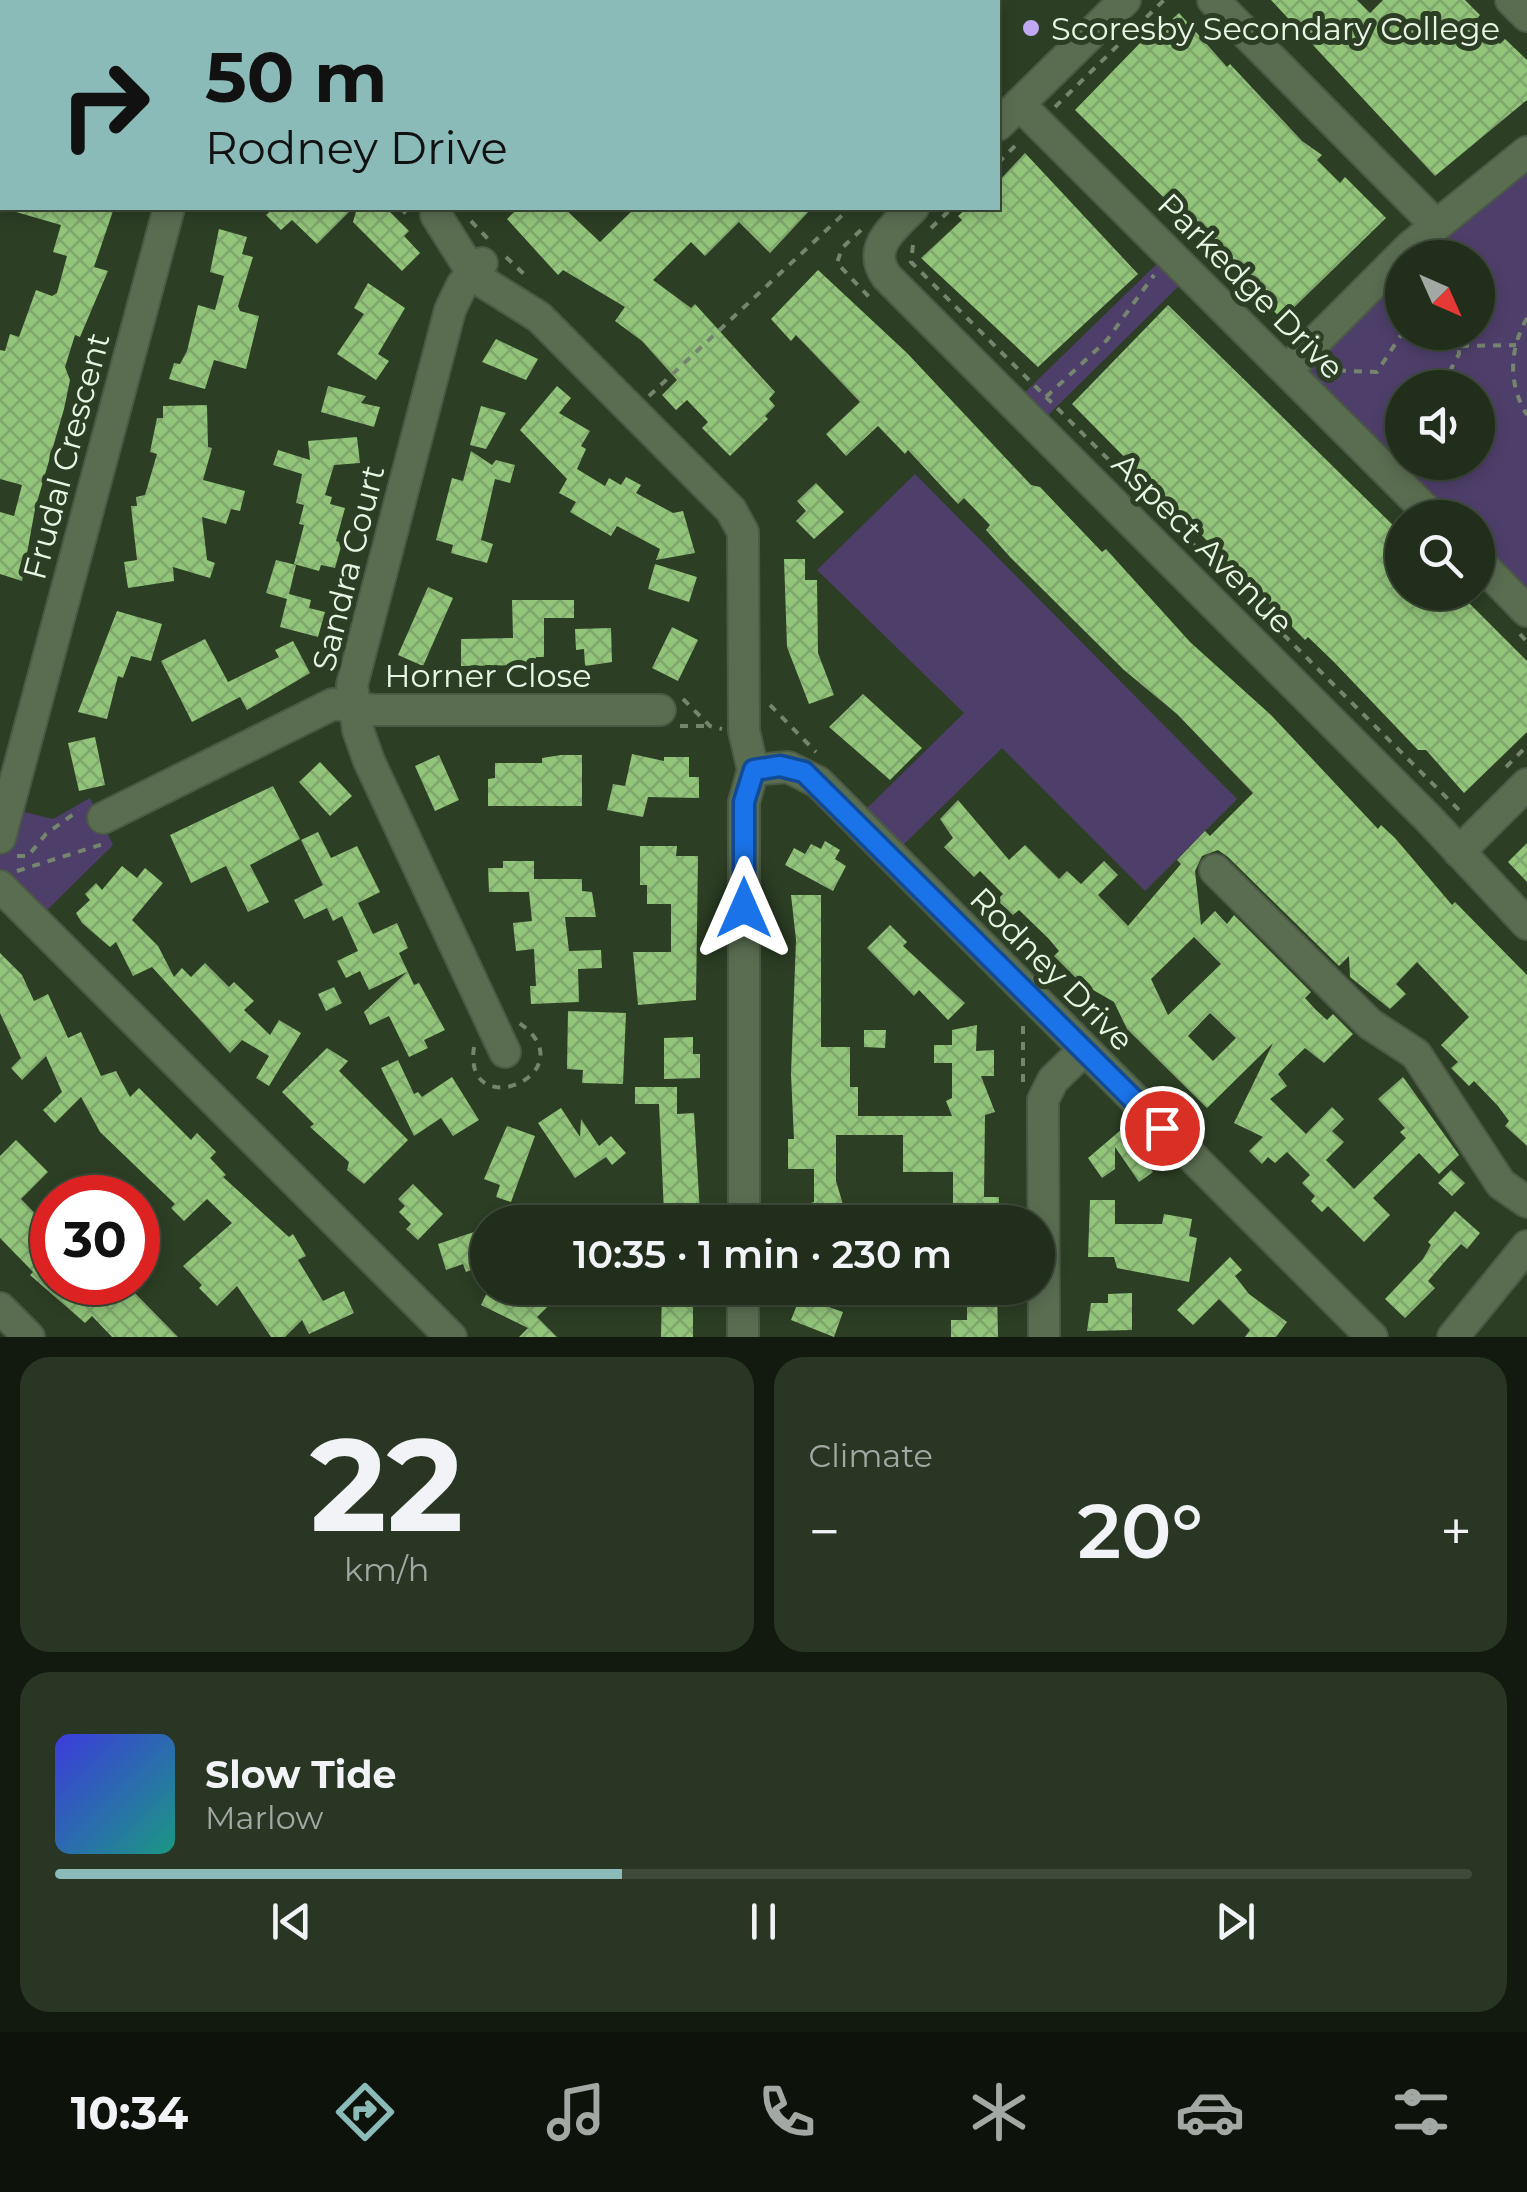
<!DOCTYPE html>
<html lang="en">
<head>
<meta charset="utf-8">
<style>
  body { margin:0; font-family:Montserrat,sans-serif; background:#293624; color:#f1f3f6; height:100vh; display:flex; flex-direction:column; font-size:38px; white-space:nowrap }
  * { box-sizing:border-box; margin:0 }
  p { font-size:32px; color:#a2a8a3 }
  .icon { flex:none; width:55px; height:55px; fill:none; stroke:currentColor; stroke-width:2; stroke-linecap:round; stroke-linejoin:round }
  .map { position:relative; height:1337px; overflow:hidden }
  .panel { display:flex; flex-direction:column; gap:20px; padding:20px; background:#12190f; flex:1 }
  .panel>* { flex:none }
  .top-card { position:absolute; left:0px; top:0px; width:1000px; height:210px; box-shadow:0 5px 15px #0003,0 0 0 2px #3e4a3a; background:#8bbbb9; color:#111; overflow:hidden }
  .needle { width:65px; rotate:135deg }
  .fabs { position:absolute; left:1385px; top:240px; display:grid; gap:20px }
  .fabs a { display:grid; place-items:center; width:110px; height:110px; border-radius:50%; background:#212e1b; box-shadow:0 5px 15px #0003,0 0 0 2px #3e4a3a; font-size:50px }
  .speed { position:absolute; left:30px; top:1175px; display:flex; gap:20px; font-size:50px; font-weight:700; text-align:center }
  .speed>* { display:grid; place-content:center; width:130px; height:130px; border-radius:50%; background:#212e1b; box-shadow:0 5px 15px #0003,0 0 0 2px #3e4a3a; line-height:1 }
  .speed .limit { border:15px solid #d22; background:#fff; color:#111 }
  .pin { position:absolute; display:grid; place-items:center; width:85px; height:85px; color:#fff; margin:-42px; border:5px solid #fff; border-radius:50%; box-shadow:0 2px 10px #0007 }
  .me { position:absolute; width:110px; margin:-55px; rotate:0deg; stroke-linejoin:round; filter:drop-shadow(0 0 8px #0008) }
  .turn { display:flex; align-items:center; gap:35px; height:210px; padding:0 40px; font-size:45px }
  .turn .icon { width:130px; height:130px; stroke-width:2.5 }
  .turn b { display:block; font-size:70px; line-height:85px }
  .big { font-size:75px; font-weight:600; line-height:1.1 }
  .panel .widget { flex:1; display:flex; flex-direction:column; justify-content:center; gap:15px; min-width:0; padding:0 35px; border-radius:30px; background:#293624 }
  .panel .dial { align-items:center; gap:0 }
  .dial b { font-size:130px; line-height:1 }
  .song { display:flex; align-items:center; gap:30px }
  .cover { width:120px; height:120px; border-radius:15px; background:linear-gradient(135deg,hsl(240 70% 55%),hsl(170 70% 35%)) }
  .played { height:10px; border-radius:5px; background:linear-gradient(90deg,#8bbbb9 40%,#3e4a3a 40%) }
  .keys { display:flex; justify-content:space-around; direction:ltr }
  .heat { display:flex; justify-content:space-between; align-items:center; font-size:55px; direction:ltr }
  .panel .tiles { flex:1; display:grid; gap:20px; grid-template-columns:1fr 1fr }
  .widget:last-child { grid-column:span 2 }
  .trip { position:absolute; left:470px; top:1205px; width:585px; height:100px; border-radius:50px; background:#212e1b; box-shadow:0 5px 15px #0003,0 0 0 2px #3e4a3a; font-weight:600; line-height:100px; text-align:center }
  .tabs { display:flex; height:160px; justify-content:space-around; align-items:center; background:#0d120b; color:#a2a8a3 }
  .tabs .icon { width:70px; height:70px }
  .tabs .selected { color:#8bbbb9 }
  .tabs b { font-size:45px; color:#f1f3f6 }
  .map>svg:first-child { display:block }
  .park { fill:#4e3f6a; fill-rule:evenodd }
  .building { fill:url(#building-cross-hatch); fill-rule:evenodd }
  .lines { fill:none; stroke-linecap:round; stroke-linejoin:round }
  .minor-casing { stroke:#4b5a44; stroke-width:34 }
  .path { stroke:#75856e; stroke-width:4; stroke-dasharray:8 8; stroke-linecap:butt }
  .minor { stroke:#5a6d51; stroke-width:30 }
  .route-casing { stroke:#114b97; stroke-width:25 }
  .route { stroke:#1a73e8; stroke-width:18 }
  .poi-dot { fill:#c1a8f3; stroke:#2c3e24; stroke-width:4 }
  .labels { text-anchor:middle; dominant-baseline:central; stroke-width:10; stroke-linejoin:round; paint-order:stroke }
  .poi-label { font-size:32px; fill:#e9f5e5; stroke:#2c3e24; text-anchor:start }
  .street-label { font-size:32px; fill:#e9f5e5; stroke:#2c3e24 }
</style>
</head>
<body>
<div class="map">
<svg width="1527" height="1337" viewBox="0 0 1527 1337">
  <defs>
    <pattern id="building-cross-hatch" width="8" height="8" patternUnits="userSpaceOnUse" patternTransform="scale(2.5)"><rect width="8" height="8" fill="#92c57a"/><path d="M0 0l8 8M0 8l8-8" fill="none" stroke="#7fa66d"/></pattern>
  </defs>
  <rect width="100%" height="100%" fill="#2c3e24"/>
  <path class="park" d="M1527,152V611L1478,561V518L1434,517L1287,370L1410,247ZM1402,258H1478V332H1402ZM1402,388H1478V462H1402Z
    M1168,253L1190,275L1036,427L1013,404Z
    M915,474L1237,799L1145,891L1002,748L891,857L855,820L964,713L817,570Z
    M90,798L113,845L36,921L0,886V838L8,808L53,819Z"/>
  <path class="building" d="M1271,0H1357L1370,13L1383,0H1465L1480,15L1476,20L1500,44L1505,39L1527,60V100L1435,176Z
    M1179,13L1227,67L1230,64L1302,141L1322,155L1317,160L1340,183L1345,177L1386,218L1282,319L1241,280L1247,274L1225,252L1222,255L1075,110L1142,41L1145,44Z
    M1025,153L1138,274L1038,367L921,258L962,220L958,216L967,208H998V182Z
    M17,208H114L94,267L108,271L80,337L75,335L65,367L70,380L64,409L35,509L22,581L0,574V512L14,516L22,485L0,479V350L5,351L10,334L19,337L36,290L52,296L57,293L67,256L53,252L61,225L16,212Z
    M274,208H353L317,244L292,220L281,230L266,215Z
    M357,208H386L409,231L404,236L420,253L402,271L353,222Z
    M518,208H564L600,242L635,208H812L770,253L739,222L705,256L691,242L653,280L691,308L695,304L775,392L769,399L775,406L765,416L768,419L730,456L702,428L708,422L687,400L676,410L662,395L677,380L642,341L615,321L625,307L563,270L558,275L507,219Z
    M219,229L247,237L242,254L253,257L238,306L240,311L259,316L246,369L214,360L205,389L169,379L174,363L180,364L187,351L198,305L215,310L224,276L210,272Z
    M818,270L907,353L1031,485L1040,487L1102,552L1106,549L1190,642L1271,715L1378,829L1381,825L1395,838L1452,905L1455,902L1527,975V1146L1505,1126L1509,1121L1498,1106L1474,1081L1469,1086L1451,1068L1458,1062L1441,1045L1469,1017L1417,962L1396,984L1406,994L1390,1009L1350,977L1349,956L1339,966L1228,857L1218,850L1202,856L1195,871L1201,925L1215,911L1227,924L1234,915L1311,992L1305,998L1316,1010L1327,1020L1333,1014L1353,1034L1324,1063L1305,1048L1278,1074L1287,1086L1270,1099L1306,1134L1332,1107L1344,1119L1332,1131L1344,1142L1326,1160L1354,1189L1406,1138L1400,1132L1405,1128L1378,1099L1403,1077L1459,1155L1439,1174L1419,1153L1373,1198L1390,1215L1364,1242L1328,1206L1322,1212L1311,1201L1315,1196L1302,1183L1310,1175L1287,1152L1275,1163L1268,1157L1262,1164L1249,1151L1263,1137L1234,1123L1273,1043L1207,1108L1127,1029L1114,1002L1081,983L1054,956L1059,951L1048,938L1019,910L1013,915L997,900L1003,894L980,871L974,877L944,847L953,838L940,819L958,800L1009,860L1025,845L1059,879L1067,871L1081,884L1104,861L1118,875L1098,895L1128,926L1181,864L1177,860L1205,831L1210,836L1253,793L1177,714L1124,670L1010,557L986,530L990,525L964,498L958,504L908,450L905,454L878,426L846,456L826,434L860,402L796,335L791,341L771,319ZM1194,937L1221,964L1168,1015L1151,979ZM1210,1013L1236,1038L1213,1061L1188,1036Z
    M368,283L405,308L378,354L389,361L376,380L337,354L364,314L354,308Z
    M1168,305L1402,534V592H1458L1527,661V732L1464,793L1426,750H1418L1334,662L1308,637L1305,640L1072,404Z
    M496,339L538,359L526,380L482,362Z
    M328,386L366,396L361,403L380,407L374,427L321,412Z
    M557,386L571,398L559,413L590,431L581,446L586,449L577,469L605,486L609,478L621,485L626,477L641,485L636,493L673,513L683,511L695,553L656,560L660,549L617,526L611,536L570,512L576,502L559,493L567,479L520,430Z
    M207,405L208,447L212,448L203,480L245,491L240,511L231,509L226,524L202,517L207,560L215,563L210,578L173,567L174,581L128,588L124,562L137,560L131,506H137L136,497L145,495L157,454L150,452L157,418H163V406Z
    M481,406L506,413L486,449L470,445Z
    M357,437L360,463L334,465L325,495L332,497L330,504L345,508L336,541L342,543L335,568L321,565L319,571L294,564L304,525L299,524L304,505L296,503L302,474L273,465L278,450L310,460L308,441Z
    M471,451L492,465L496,460L515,465L510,483L495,479L481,540L493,544L487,563L451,553L453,545L436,540L452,478L463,481Z
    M816,483L844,512L814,539L796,521L806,511L797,501Z
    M784,559H805V580H817L818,653L834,695L809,704L787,647Z
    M276,560L296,565L289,594L311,600L309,608L325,612L318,637L280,627L287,599L266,593Z
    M655,564L697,577L689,602L648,589Z
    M428,587L453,598L423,666L398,655Z
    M512,600H574V618H544V657H536V665L461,666V639L513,638Z
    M117,611L162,624L151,661L131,656L123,678L118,676L107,719L78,712Z
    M672,627L698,640L678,681L652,668Z
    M611,628L612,662L585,666L584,649L576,650L575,629Z
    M205,639L228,682L279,657L275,650L293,641L310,673L247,710L240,697L192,722L161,661Z
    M863,694L922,748L890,780L829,727Z
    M95,737L105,785L79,791L68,743Z
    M632,754L664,761V757H689V777H699V798L648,797L643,817L607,810L613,784L625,786Z
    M439,755L459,800L435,811L415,766Z
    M561,755H582V806H488V779L495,778V763H542V758Z
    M320,762L352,796L330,816L299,782Z
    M273,786L300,839L250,865L269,902L248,912L226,866L191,883L170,835Z
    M318,832L331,858L357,846L380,892L358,903L373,934L397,923L408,948L399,953L414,985L419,983L445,1030L424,1040L428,1048L409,1057L389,1016L370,1025L364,1012L407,972L369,990L360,971L346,978L337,961L358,951L342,916L333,921L327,908L304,919L294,900L323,885L301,840Z
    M825,841L840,850L835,859L846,866L833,891L785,865L794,848L805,854L811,844L821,849Z
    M1527,843V882L1508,862Z
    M640,846H677L676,856H698L696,1000L638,1005L633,952H671V904H647V885H640Z
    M503,861H534V879H582V891L592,892L596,917H565L569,951L601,950L602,968L578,969L579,1002L531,1004L530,986H536L534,949L516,951L513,923L532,921L529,892H489L488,868H503Z
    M122,866L137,878L145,868L163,883L132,920L158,946L174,977L182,968L191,977L205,963L229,987L234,982L254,1001L244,1010L270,1035L279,1020L301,1033L269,1086L256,1078L269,1056L242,1040L230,1053L152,967L133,976L116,942L110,947L82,923L76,913L90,900L85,894L96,883L102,890Z
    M791,895H821V1047H850V1087H858V1116H952L946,1101L952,1098V1063H934V1045H952V1030L977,1025L976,1051L994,1050V1076H981L995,1112L985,1115L984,1197H999V1222H953V1172H903V1135H836V1181L847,1218L802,1222L798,1207L814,1202V1169H788V1139H794L791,1074L796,940Z
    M890,925L907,942L903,946L965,1003L948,1020L919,990L914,996L867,948Z
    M0,953L22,975L34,1001L48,994L68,1038L81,1032L101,1076L116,1071L130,1097L139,1088L191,1140L197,1133L216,1152L210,1158L226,1175L223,1177L289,1237L293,1234L306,1256L298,1260L323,1301L344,1291L354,1313L309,1334L302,1320L285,1337H271L237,1286L217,1306L199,1288L202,1285L183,1266L232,1223L207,1199L184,1221L171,1208L175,1204L100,1132L81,1097L55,1123L43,1110L62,1092L46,1056L22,1080L11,1068L21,1058L0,1013Z
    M334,987L342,1003L326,1011L318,994Z
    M568,1011L626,1013L623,1084L582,1083L583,1070L567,1069Z
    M864,1030H886L885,1048L864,1047Z
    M693,1037V1054H700V1078L664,1079V1038Z
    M327,1048L348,1061L339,1071L408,1140L364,1184L347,1170L349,1162L310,1127L314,1124L282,1092Z
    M398,1060L414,1094L418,1092L422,1097L452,1077L479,1120L453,1136L441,1118L414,1136L381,1068Z
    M635,1087H677V1114L694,1113L700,1213H664L659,1104H635Z
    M561,1108L580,1137L581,1119L599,1146L611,1136L626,1153L612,1165L606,1157L575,1178L538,1123Z
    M507,1126L535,1136L511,1202L496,1197L500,1185L484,1179Z
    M1122,1129L1153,1172L1139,1182L1115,1147V1169L1102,1178L1088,1158Z
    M16,1140L48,1172L21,1199L52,1231V1282H124L178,1337H112L92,1316L85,1323L30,1275L33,1272L0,1238V1156Z
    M1451,1170L1465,1183L1452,1196L1438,1183Z
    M413,1184L443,1214L418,1240L406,1229L411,1224L399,1212L405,1206L398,1199Z
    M1090,1200H1115V1224H1162L1164,1214L1192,1219L1189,1236L1197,1238L1189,1282L1117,1268L1114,1257H1088Z
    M1455,1211L1480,1233L1467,1249L1461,1244L1447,1259L1428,1281L1435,1288L1405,1318L1385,1299L1423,1259L1431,1245L1428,1242Z
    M477,1231L488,1264L466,1272L463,1264L446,1270L438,1244Z
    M1230,1257L1242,1270L1235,1276L1249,1294L1287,1322L1276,1337H1245L1250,1330L1219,1299L1193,1325L1177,1310Z
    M489,1288H567L537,1317L557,1337H519L528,1328L481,1305Z
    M662,1288H693V1337H661Z
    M978,1288H997L998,1337H951V1320H967V1305H978Z
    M1132,1293V1330L1087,1331L1091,1303H1108V1294Z
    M800,1297L843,1312L834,1337L791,1320Z"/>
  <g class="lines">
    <g class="minor-casing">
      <path id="minor" d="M221,0L224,2
        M684,0L686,2
        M1213,0L1436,225
        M1511,0L1527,16
        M845,2L848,0
        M1019,104L1434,518
        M998,125L1125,0
        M913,208C893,228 866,248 887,277L1429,819L1527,924
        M436,215L475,277L539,317L731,510L743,532L744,731L753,770L744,802V1222
        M482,263L462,285L450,310L352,685L358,730L369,761L505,1052
        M1287,370L1410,247L1527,152
        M1478,561L1527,611
        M753,770L788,767L818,782L1372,1337
        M103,818L333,704L374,710H660
        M0,838L169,208
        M1459,852L1527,784
        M1215,870L1370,1024L1416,1054L1501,1184L1527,1202
        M0,886L451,1337
        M0,1308L29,1337
        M743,1337V1288
        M1044,1337L1043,1100L1053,1080L1084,1050
        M1453,1337L1527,1246"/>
    </g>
    <path class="path" d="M1055,107L1164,0
      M998,163L1019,142
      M400,208L411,218
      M471,221L489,240
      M931,228L952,208
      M861,230L842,248L837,263L870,298
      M913,245L911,262L1461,812
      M506,257L528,278
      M1527,318C1509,350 1508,384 1527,415
      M1461,346L1516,345
      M1322,370L1377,372L1403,332
      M1442,386L1459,354L1458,332
      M649,396L850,208
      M1046,397L1107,340L1154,275
      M1520,634L1527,642
      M683,699L710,726L722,729
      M770,705L816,752
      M680,726H710
      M1506,767L1527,746
      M17,856H28L46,834L79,810
      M17,871L103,844
      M474,1047C462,1127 591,1072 518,1022
      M1023,1082V1021"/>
    <use href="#minor" class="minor"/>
  </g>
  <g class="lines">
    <g class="route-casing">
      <path id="route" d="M744,908V802L754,770L780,766L804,772L1162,1128"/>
    </g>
    <use href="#route" class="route"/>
  </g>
  <circle class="poi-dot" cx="1031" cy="28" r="10"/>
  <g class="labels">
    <g class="poi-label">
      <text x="1051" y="28">Scoresby Secondary College</text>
    </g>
    <g class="street-label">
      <text transform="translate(1251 286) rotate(45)">Parkedge Drive</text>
      <text transform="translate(66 456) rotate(-75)">Frudal Crescent</text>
      <text transform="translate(1203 543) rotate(45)">Aspect Avenue</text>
      <text transform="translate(348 568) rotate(-76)">Sandra Court</text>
      <text x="488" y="675">Horner Close</text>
      <text transform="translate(1052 969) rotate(45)">Rodney Drive</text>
    </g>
  </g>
</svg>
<div class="fabs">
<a><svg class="needle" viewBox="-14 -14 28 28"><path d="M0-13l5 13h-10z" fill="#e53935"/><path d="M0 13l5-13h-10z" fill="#a2a8a3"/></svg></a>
<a><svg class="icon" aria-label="sound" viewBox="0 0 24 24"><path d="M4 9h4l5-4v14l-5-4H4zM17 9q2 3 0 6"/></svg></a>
<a><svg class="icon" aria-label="search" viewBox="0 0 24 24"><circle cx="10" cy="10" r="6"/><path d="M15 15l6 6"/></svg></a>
</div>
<div class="speed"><div class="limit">30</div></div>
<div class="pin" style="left:1162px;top:1128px;background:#d93025"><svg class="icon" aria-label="arrive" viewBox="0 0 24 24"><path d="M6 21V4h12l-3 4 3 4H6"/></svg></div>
<svg class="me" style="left:744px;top:908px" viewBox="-20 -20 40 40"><path d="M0-17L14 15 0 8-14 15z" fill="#1a73e8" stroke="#fff" stroke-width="4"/></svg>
<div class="trip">10:35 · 1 min · 230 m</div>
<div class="top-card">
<div class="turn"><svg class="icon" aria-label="right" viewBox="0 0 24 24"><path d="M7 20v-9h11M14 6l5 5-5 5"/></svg><div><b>50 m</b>Rodney Drive</div></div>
</div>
</div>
<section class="panel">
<div class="tiles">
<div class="widget dial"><b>22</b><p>km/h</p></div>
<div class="widget"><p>Climate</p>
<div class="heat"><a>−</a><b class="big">20°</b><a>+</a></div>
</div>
<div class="widget">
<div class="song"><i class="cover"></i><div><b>Slow Tide</b><p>Marlow</p></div></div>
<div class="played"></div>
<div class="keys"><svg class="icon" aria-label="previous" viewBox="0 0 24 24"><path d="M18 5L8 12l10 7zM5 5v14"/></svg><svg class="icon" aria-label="pause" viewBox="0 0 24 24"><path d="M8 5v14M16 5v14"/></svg><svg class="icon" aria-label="next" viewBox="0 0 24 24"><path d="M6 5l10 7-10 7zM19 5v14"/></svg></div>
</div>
</div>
</section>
<nav class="tabs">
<b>10:34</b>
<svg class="icon selected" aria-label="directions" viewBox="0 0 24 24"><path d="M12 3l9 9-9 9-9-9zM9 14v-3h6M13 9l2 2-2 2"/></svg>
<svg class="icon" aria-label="music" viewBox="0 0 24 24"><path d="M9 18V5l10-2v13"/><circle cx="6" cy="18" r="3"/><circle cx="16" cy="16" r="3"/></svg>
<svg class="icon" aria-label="phone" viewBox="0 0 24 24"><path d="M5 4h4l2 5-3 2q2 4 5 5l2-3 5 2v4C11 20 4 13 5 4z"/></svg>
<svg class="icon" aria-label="climate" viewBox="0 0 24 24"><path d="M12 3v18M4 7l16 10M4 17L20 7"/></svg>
<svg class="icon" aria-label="car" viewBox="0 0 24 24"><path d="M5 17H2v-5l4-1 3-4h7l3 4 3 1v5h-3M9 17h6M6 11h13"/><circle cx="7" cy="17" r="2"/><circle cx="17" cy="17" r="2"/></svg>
<svg class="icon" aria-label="filters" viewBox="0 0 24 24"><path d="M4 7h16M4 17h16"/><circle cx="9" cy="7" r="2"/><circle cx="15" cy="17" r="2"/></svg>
</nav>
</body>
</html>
